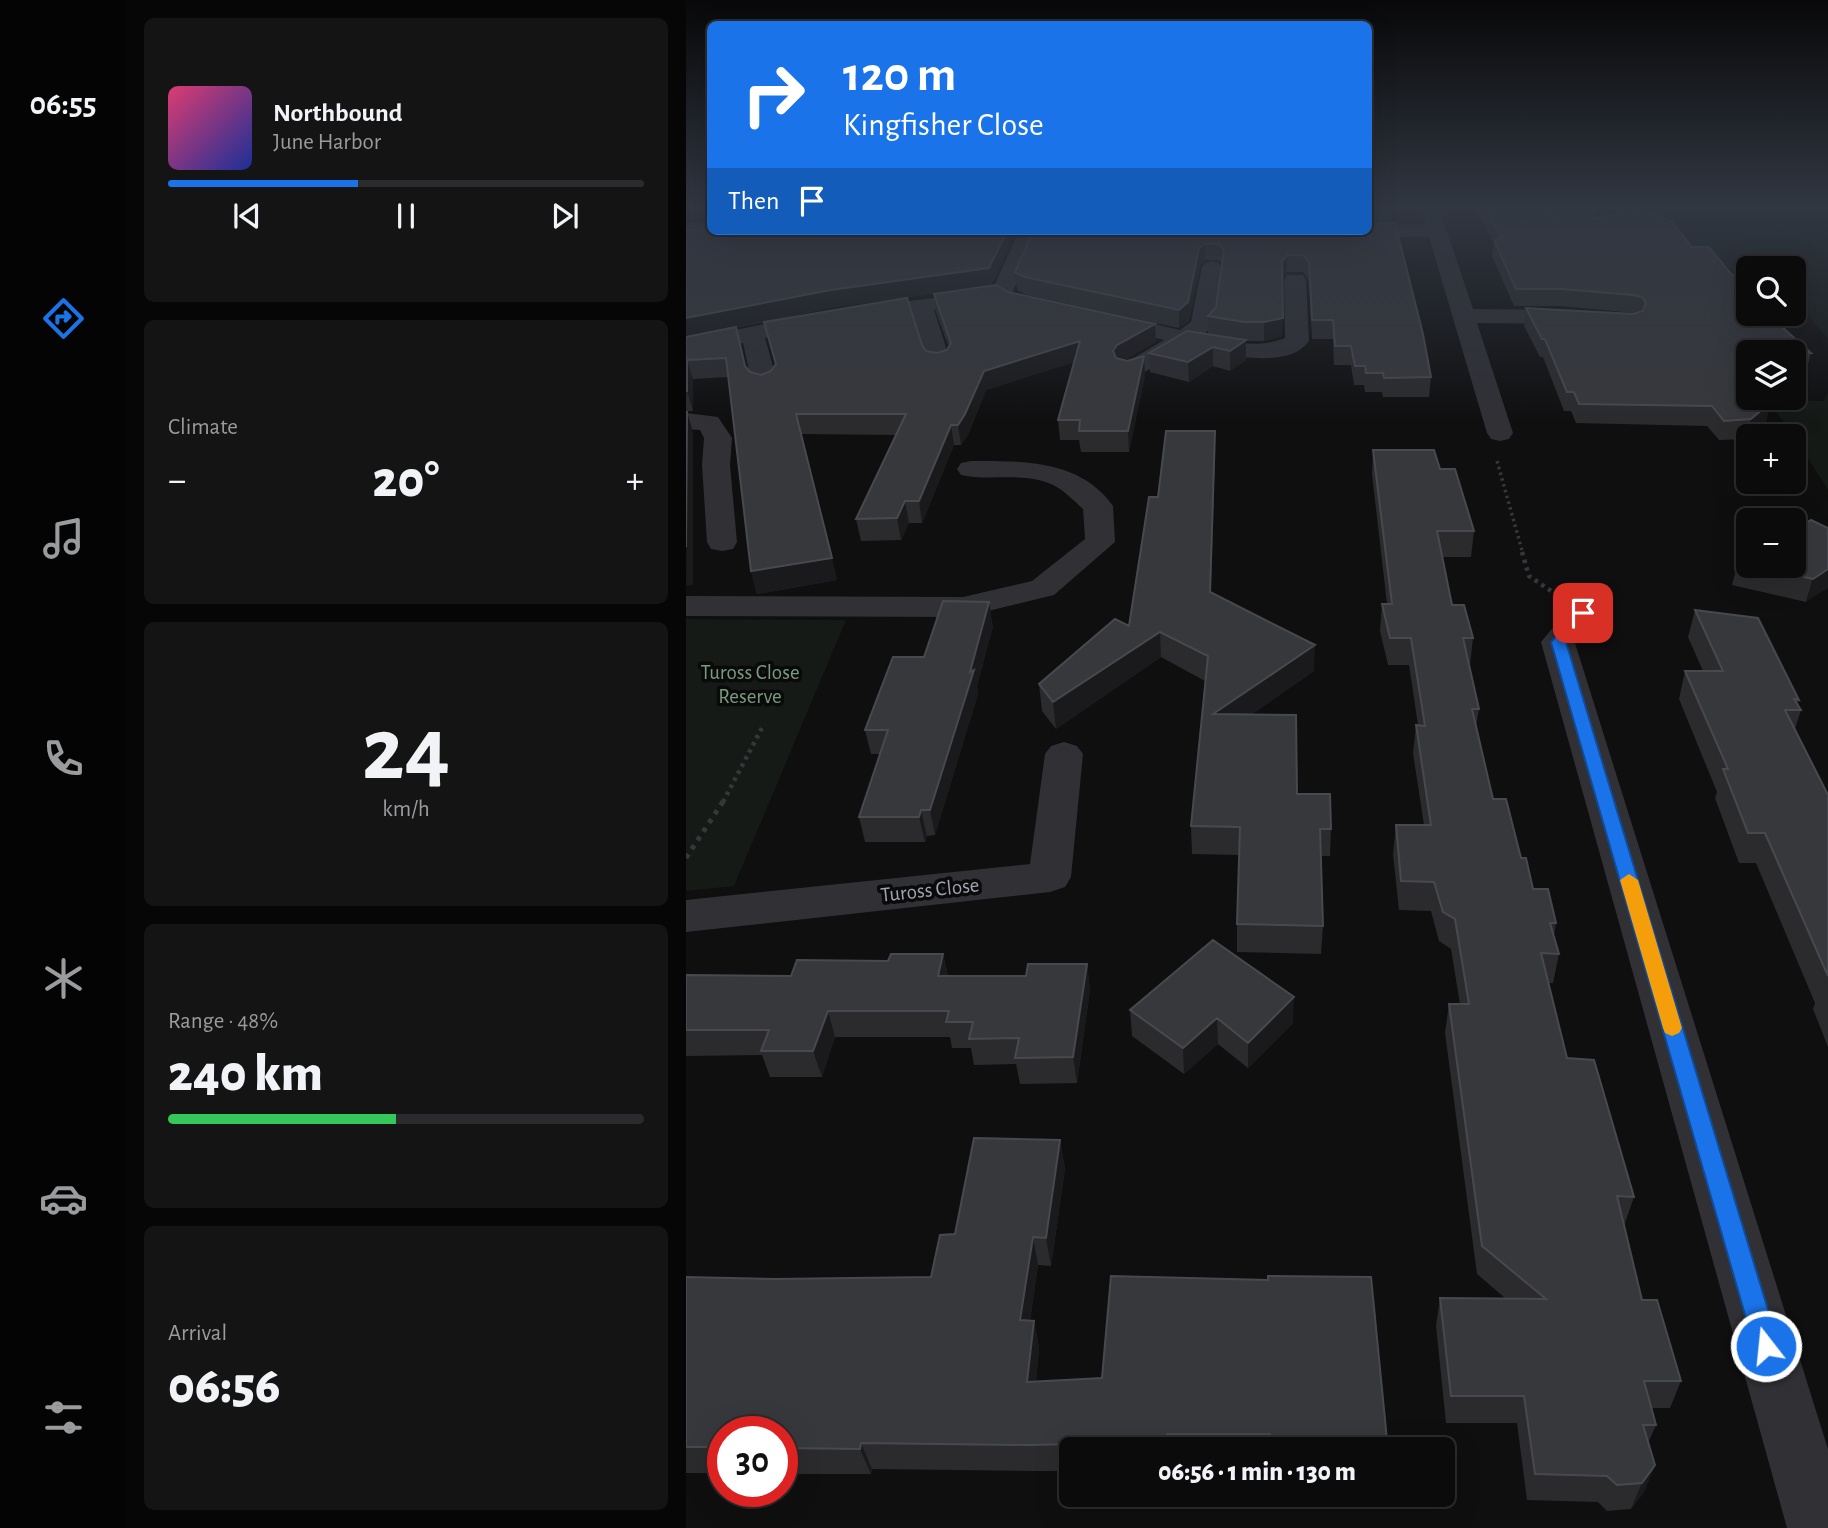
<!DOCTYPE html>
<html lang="en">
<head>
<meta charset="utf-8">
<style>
  body { margin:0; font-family:"Alegreya Sans",sans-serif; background:#141415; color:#f1f3f6; height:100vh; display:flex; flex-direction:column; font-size:26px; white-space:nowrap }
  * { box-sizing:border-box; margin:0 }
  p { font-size:23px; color:#9a9b9d }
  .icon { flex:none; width:38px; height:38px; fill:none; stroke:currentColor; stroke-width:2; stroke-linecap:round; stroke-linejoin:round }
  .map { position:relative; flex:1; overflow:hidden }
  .panel { display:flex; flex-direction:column; gap:18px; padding:18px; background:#060607; width:560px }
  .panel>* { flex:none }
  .hud { position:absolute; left:21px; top:21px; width:665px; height:214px; border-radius:10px; box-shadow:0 7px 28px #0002,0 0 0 2px #2b2b2d; background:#1a73e8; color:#fff; overflow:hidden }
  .fabs { position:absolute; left:1050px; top:256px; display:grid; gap:14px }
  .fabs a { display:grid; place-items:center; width:70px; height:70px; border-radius:10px; background:#0b0b0c; box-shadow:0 7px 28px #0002,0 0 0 2px #2b2b2d; font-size:35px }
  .speed { position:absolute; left:21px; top:1416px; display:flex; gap:14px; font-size:35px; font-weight:700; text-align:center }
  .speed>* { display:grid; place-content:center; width:91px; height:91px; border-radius:50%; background:#0b0b0c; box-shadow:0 7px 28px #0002,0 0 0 2px #2b2b2d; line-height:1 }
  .speed .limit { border:10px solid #d22; background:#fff; color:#111 }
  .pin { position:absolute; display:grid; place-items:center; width:60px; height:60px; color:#fff; margin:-30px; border-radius:14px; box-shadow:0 4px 10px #0006 }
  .me { position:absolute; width:77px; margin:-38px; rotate:344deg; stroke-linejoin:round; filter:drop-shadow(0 0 5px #0008) }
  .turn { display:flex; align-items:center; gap:24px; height:147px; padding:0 21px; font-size:32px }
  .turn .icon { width:91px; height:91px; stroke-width:2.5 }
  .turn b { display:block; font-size:49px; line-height:60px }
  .then { display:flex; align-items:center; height:66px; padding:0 21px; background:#0003; gap:14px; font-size:26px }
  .big { font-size:52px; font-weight:800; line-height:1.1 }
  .panel .tile { flex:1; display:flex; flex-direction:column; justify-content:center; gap:10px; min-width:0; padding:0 24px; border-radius:10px; background:#141415 }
  .panel .dial { align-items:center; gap:0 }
  .dial b { font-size:91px; line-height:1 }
  .song { display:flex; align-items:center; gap:21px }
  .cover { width:84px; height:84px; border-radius:10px; background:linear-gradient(135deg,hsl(340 70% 55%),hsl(230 70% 35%)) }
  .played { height:7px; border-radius:4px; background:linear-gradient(90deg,#1a73e8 40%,#2b2b2d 40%) }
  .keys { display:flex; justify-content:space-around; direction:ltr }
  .heat { display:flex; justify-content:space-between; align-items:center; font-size:38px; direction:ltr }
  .charge { height:10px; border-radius:5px; background:linear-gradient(90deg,#34c759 48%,#2b2b2d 0) }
  .trip { position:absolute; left:373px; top:1437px; width:396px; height:70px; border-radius:10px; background:#0b0b0c; box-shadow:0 7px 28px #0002,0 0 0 2px #2b2b2d; font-weight:800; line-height:70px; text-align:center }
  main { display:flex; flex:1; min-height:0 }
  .tab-bar { display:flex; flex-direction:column; width:126px; justify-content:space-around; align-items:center; background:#040405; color:#9a9b9d }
  .tab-bar .icon { width:49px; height:49px }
  .tab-bar .on { color:#1a73e8 }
  .tab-bar b { font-size:32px; color:#f1f3f6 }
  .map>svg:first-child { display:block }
  .green { fill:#151a17 }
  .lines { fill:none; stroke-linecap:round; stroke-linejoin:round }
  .path-far2 { stroke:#36373c; stroke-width:3.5; stroke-dasharray:2.5 3.5; stroke-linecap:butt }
  .path-far1 { stroke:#36373c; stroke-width:4.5; stroke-dasharray:3.5 4.5; stroke-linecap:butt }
  .path { stroke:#36373c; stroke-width:5; stroke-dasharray:4.5 6; stroke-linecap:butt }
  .minor { fill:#303035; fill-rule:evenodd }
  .wall { fill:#2b2b2e; fill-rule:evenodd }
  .shaded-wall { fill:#1a1a1c }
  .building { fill:#37383c; stroke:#48494e; stroke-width:2 }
  .route { fill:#1a73e8; stroke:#114b97; stroke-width:2 }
  .slow { fill:#f59e0b }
  .labels { text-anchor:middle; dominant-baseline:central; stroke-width:7; stroke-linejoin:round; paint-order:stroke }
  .park-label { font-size:21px; fill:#789b7e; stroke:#0a0a0b }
  .street-label { font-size:21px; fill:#a0a3b0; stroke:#0a0a0b }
</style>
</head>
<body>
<main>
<nav class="tab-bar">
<b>06:55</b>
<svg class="icon on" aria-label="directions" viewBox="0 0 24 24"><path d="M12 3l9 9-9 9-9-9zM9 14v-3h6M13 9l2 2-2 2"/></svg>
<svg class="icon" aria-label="music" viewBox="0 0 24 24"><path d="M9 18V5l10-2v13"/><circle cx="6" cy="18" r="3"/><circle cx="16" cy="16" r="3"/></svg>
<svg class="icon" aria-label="phone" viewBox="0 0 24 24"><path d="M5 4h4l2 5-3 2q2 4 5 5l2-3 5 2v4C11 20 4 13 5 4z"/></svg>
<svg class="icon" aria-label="climate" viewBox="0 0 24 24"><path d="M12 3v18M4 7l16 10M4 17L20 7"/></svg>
<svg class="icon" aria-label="car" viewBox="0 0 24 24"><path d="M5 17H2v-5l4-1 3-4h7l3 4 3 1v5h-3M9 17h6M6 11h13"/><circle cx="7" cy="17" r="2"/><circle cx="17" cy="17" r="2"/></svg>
<svg class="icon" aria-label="filters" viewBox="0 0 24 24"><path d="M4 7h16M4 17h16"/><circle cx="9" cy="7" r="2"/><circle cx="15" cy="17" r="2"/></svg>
</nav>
<section class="panel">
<div class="tile">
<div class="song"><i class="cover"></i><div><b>Northbound</b><p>June Harbor</p></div></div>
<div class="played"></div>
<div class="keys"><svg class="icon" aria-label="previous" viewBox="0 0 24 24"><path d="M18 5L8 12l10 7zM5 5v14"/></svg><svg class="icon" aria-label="pause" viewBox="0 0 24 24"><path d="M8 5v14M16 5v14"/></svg><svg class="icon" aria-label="next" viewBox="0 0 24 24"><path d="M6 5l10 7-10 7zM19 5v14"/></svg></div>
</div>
<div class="tile"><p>Climate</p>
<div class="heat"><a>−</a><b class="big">20°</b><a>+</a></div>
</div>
<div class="tile dial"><b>24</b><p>km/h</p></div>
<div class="tile"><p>Range · 48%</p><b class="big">240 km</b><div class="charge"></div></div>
<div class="tile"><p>Arrival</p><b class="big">06:56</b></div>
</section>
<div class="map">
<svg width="1142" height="1528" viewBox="0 0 1142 1528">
  <rect width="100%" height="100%" fill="#0f0f10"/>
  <path class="green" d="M927,208H1142V339L1108,299V268H1062V277L931,214Z
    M1142,392V490L1108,436L1081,400L1138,401Z
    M0,619L160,620L48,886L0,891Z"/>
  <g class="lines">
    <path class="path-far2" d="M811,461L837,554"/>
    <path class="path-far1" d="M836,552L843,576L868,593
      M37,802L78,724"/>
    <path class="path" d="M0,858L38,800"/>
    <path class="minor" d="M735,208H753L787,309L890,310L898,312L901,317L898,322L890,324L791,323L827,433L823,439L814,441L805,439L801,433L743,237H682L675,235L672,231H682V225H740Z
      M0,223H24V231H32L24,235H0Z
      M333,231H353L324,298L248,310L265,363L262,368L253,370L244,368L241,363L226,313L149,324L79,338L92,384L88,389L79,392L70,389L66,384L57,343L0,354V340L149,310L306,291Z
      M526,261L533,263L536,267L528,325L517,335C545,342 572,349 599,338L598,280L601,275H617L620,280L623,341C602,372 531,353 502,346L452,376L443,378L434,376L431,371L434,366L478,340L409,324L406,319L409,314L417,312L494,330L505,322L516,267L519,263Z
      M0,413L32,417L46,438L44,465L51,542L47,549L36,551L25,549L21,542L16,465L18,438L14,430L0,429Z
      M285,461C336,461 394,459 427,506L429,542L368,595L277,617L0,616V596L277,597L346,581L399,539L397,509C388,501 378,490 367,485C338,471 305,482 275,475L271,469L275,463Z
      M897,603L909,606L914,613L889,643L1142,1449V1528H1101L855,642L885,606Z
      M378,742L391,746L397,754L385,877L379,887L364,892L0,932V900L344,864L359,754L365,746Z"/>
  </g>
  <path class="wall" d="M682,208H706L705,222H682Z
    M789,208H862L868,218L908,219L1006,247L1046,275L1111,308L1107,326L1098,329L1125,353L1120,371L1108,372V352H1062V397L1085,402L1080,421L1062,436L1060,439L1033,440L1021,426L890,423L885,411H878L857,357H854L838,326L840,308L949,313L874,306H828L806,256L808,243Z
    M0,230L323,247L305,286L148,307L81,321L236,345L240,351L251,353L261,350L263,348L250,312L248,294L322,292L469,324L470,342L438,360L441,361L458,356L459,375L443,452H395L393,440H374L372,420L388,362L300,390L282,435L275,445H268L236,523H223L215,540L175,541L170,519L210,435L115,434L151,580L71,594L65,571L43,377L7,379V411H0ZM78,322L89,365L85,371L75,375L64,372L32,331Z
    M347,231H682L745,377L743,397H697L696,392H679L678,385H668L665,365H648L647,339H626L623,280L617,272H601L596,278V336L578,341H560V360L544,371L527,366L503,382L464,372L463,353L522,334V316L530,307L536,265L533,260H519L514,265L503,321L493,328L341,295L331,290L329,272Z
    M529,431V454L525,593L628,671L566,714L611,794L645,829L644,856H635L637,926L635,954L551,952V924L553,855L506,854L505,826L519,681L475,657L370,729L356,711L353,684L443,626L472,497Z
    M687,450L754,469L788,531L785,557H756L766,605L787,638L784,665H783L793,709L790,727L807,799L835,858L847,889L870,923L868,936L873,954L867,983H862L881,1058L948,1197L938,1226L956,1300L995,1381L984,1408H965L970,1425L962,1443L969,1465L958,1492L945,1509L921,1511L912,1502L841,1500L831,1423H760L750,1326L754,1298H819L791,1274L759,1033L763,1004H774L765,949L753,941L745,911L713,910L707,854L710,825H738L727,753L730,725H732L723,665H702L694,631L696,604H701L686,474Z
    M1142,528L1120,602L1046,585L1052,563Z
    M1009,610L1113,700L1111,704L1115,710L1109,729L1142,795V1047L1127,1009L1129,1003L1070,863H1053L1029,798L1031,792L993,699L999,671H1017L1002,637Z
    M307,626L291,686L292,694L249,835L241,836L239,842H179L173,817L194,754H185L179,730L238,657Z
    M257,954L262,976H340L401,964L404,990L391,1083L334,1084L330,1064L288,1065L285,1048H266L264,1037H149L136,1077H84L76,1055L0,1056V975L105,976L202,961Z
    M444,1010L607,1023L562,1068L532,1044L498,1074L446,1036Z
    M374,1140L379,1169L365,1266L352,1265L344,1321H348L353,1348L350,1381L701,1440L700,1449H385V1471H348L186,1469L185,1474H96V1432H37V1473H0V1277L88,1279L245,1277L269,1234Z"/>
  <path class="shaded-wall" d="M321,231L323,247L305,286L148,307L0,337V318Z
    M519,244V260L514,265L503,321L493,328V310L513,248Z
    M601,255V272L596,279V261Z
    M1111,308L1107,326L1080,335L1085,317L1096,313H1108V310Z
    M597,318L596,336L578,341V322Z
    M469,324L470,342L433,364L427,351L431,345Z
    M560,340V360L544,371V351Z
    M394,341L395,360L300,390L282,435L275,445L272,425L298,371Z
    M527,347V366L503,382L502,362Z
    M458,356L459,375L443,452L442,431Z
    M1,360L7,379V411L1,391Z
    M1085,402L1080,421L1062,436L1060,439L1065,419Z
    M1,412L7,432V585L0,586Z
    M265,425L268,445L236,523L233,501Z
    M529,431V454L524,617V592Z
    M219,501L223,523L215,540L211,518Z
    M146,558L151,580L71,594L65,571Z
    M1142,569V588L1120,602L1127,579Z
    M303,602L307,626L291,686L292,694L249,835L244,810Z
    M474,632L475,657L370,729L367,702Z
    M629,645L628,671L528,740L527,714Z
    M235,810L241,836L239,842L233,817Z
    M257,954L263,980L252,976Z
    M401,964L404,990L391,1083L387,1057Z
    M608,997L607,1023L562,1068V1043Z
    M142,1011L149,1037L136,1077L127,1051Z
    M531,1018L532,1044L498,1074L497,1048Z
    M374,1140L379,1169L365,1266L360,1238Z
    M347,1237L352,1265L340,1347L334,1320Z
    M348,1321L353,1348L347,1409L341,1382Z
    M175,1443L186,1469L185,1474L174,1449Z
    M969,1465L958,1492L945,1509L956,1483Z"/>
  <path class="building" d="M799,208H862L868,218L871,208H909L908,219L954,209L986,222L1006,247H1023L1046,275L1055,274L1062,278V313H1096L1085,317L1125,353H1108V352H1062V366L1052,367L1062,378V397H1081L1085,402L1065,419L1038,421L1026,406L893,404L888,392H881L859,339H856L840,308L947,314L957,311L960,303L956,297L947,295L876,289H830L808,240H816Z
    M682,223H709L737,334L745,377L698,378L697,373H680L679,366H669L665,346H649L647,320H626L623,263L617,255H601L596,261L597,318L578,322H558L522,316L530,307L538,250L533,244H519L513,248L502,302L493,310L339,277L329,272L347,231H682Z
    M0,230H24V231H321L303,268L145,290L0,318Z
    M310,285L322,292L469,324L431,345L427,351L430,358L441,361L458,356L442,431H393L394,420H372L394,341L298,371L279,414L272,425H265L233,501H219L211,518L170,519L220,414H110L146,558L65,571L40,358L1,360V391H0V337L50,327L59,366L64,372L75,375L85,371L90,364L78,322L221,298L236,345L240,351L251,353L261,350L265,343L248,294Z
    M501,331L560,340L544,351L527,347L502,362L463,353Z
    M0,412H1L0,547Z
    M480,431H529L524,592L629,645L527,714L610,715L611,794H644L645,829H634L637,926L551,924L554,827L505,826L522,656L474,632L367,702L353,684L429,619L443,626L463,497H472Z
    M687,450H748L754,469H769L788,531H751L766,605H778L787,638H777L793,709H786L807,799H820L835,858H840L847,889H862L870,923H864L873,954L855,953L881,1058L908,1060L948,1197L931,1196L956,1300H971L995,1381H958L970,1425H957L969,1465L956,1483L931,1485L921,1476L849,1474L838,1396H765L754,1298L860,1299L796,1246L763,1004H783L769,919L757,912L748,882L715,881L710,825H745L730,725L739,726L725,638H704L696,604H706Z
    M1125,520L1142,528V569L1127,579L1064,565H1108V530Z
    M1062,557V565L1052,563Z
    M257,601L303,602L284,672L288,670L244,810H235L233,817H173L202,730H179L207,657H238Z
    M1009,610L1072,618L1113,700L1108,699L1115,710H1099L1142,795V976L1079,833H1062L1037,769H1042L999,671H1037Z
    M527,940L608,997L562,1043L531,1018L497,1048L444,1010Z
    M205,954H257L252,976H340L342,964H401L387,1057L329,1058L333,1038L283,1039L287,1022H260L263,1011H142L127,1051H75L83,1030H0V975L105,976L111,960L202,961Z
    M288,1138L374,1140L360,1238L347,1237L334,1320L348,1321L341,1382L416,1378L425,1276L582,1280V1276L685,1277L701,1440L655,1439L656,1446L585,1444L584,1434H481L480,1442L342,1445L175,1443L174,1449L96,1448V1432H37V1447H0V1277L88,1279L245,1277L254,1235L269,1234Z"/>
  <linearGradient id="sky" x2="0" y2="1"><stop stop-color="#080809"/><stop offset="0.49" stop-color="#313742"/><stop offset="1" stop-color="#313742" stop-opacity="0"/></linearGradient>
  <rect width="1142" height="422" fill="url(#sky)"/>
  <path class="route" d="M897,609L904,613L880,642L1093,1346L1089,1354L1080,1357L1072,1354L1068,1346L865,642L893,610Z"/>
  <path class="slow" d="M943,874L952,880L996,1028L993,1033L986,1036L979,1033L977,1028L934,880Z"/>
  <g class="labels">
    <g class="park-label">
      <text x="64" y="672">Tuross Close<tspan x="64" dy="24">Reserve</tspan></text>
    </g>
    <g class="street-label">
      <text transform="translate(244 890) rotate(-6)">Tuross Close</text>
    </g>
  </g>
</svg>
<div class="fabs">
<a><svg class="icon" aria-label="search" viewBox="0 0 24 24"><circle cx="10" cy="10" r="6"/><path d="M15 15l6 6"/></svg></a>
<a><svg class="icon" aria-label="layers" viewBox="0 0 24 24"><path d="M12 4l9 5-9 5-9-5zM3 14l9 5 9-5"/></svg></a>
<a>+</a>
<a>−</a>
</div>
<div class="speed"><div class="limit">30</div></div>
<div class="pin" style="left:897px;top:613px;background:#d93025"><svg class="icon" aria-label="arrive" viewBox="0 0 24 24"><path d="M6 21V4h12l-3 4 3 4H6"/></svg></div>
<svg class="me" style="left:1080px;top:1346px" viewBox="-20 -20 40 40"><circle r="17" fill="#1a73e8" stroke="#fff" stroke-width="3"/><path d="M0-11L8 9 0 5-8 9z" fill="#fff"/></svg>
<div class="trip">06:56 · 1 min · 130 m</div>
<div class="hud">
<div class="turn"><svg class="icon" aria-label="right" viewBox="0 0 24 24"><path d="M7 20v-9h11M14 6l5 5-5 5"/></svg><div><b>120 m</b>Kingfisher Close</div></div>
<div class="then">Then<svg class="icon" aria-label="arrive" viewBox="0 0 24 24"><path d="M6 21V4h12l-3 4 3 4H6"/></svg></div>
</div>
</div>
</main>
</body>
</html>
